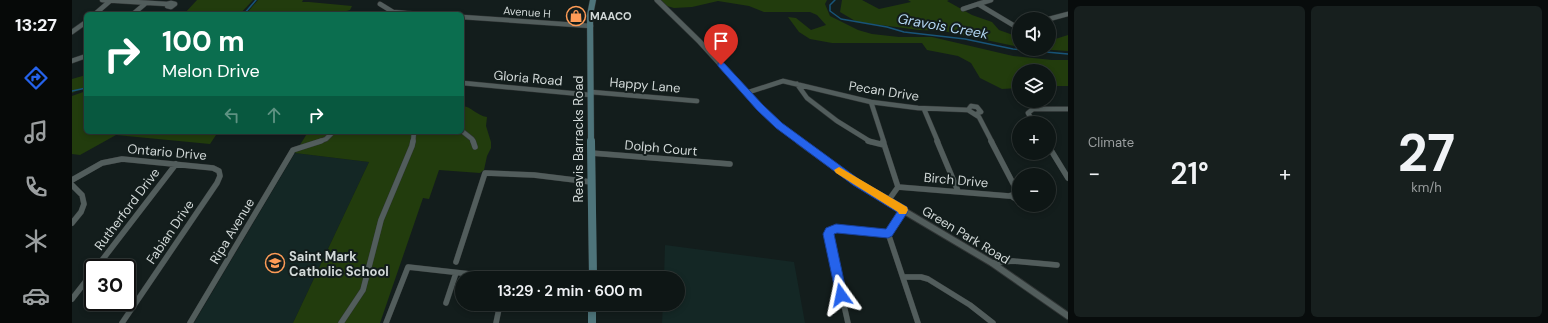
<!DOCTYPE html>
<html lang="en">
<head>
<meta charset="utf-8">
<style>
  body { margin:0; font-family:"DM Sans",sans-serif; background:#171f1e; color:#f1f3f6; height:100vh; display:flex; flex-direction:column; font-size:15px; white-space:nowrap }
  * { box-sizing:border-box; margin:0 }
  p { font-size:13px; color:#9b9fa0 }
  .icon { flex:none; width:22px; height:22px; fill:none; stroke:currentColor; stroke-width:2; stroke-linecap:round; stroke-linejoin:round }
  .map { position:relative; flex:1; overflow:hidden }
  .side { display:flex; flex-direction:column; gap:6px; padding:6px; background:#080c0c; width:480px }
  .side>* { flex:none }
  .hud { position:absolute; left:12px; top:12px; width:380px; height:122px; border-radius:6px; box-shadow:0 2px 6px #0003,0 0 0 1px #2e3534; background:#0b6e4f; color:#fff; overflow:hidden }
  .fabs { position:absolute; left:940px; top:12px; display:grid; gap:8px }
  .fabs a { display:grid; place-items:center; width:44px; height:44px; border-radius:50%; background:#0e1615; box-shadow:0 2px 6px #0003,0 0 0 1px #2e3534; font-size:20px }
  .speed { position:absolute; left:12px; top:259px; display:flex; gap:8px; font-size:20px; font-weight:700; text-align:center }
  .speed>* { display:grid; place-content:center; width:52px; height:52px; border-radius:50%; background:#0e1615; box-shadow:0 2px 6px #0003,0 0 0 1px #2e3534; line-height:1 }
  .speed .limit { border:2px solid #111; border-radius:6px; background:#fff; color:#111 }
  .pin { position:absolute; display:grid; place-items:center; width:34px; height:34px; color:#fff; margin:-41px -17px; border-radius:50% 50% 50% 0; rotate:-45deg; box-shadow:0 0 4px #0007 }
  .pin .icon { rotate:45deg }
  .me { position:absolute; width:44px; margin:-22px; rotate:348deg; stroke-linejoin:round; filter:drop-shadow(0 0 3px #0008) }
  .turn { display:flex; align-items:center; gap:14px; height:84px; padding:0 12px; font-size:18px }
  .turn .icon { width:52px; height:52px; stroke-width:2.5 }
  .turn b { display:block; font-size:28px; line-height:34px }
  .lanes { display:flex; align-items:center; height:38px; padding:0 12px; background:#0003; justify-content:center; gap:20px; direction:ltr }
  .lanes .off { opacity:.35 }
  .big { font-size:30px; font-weight:600; line-height:1.1 }
  .side .tile { flex:1; display:flex; flex-direction:column; justify-content:center; gap:6px; min-width:0; padding:0 14px; border-radius:6px; background:#171f1e }
  .side .dial { align-items:center; gap:0 }
  .dial b { font-size:52px; line-height:1 }
  .heat { display:flex; justify-content:space-between; align-items:center; font-size:22px; direction:ltr }
  .side .tiles { flex:1; display:grid; gap:6px; grid-template-columns:repeat(2,1fr) }
  .trip { position:absolute; left:383px; top:271px; width:230px; height:40px; border-radius:20px; background:#0e1615; box-shadow:0 2px 6px #0003,0 0 0 1px #2e3534; font-weight:600; line-height:40px; text-align:center }
  main { display:flex; flex:1; min-height:0 }
  .menu { display:flex; flex-direction:column; width:72px; justify-content:space-around; align-items:center; background:#060908; color:#9b9fa0 }
  .menu .icon { width:28px; height:28px }
  .menu .current { color:#2563eb }
  .menu b { font-size:18px; color:#f1f3f6 }
  .map>svg:first-child { display:block }
  .built { fill:#142725 }
  .green { fill:#223c0d }
  .lines { fill:none; stroke-linecap:round; stroke-linejoin:round }
  .stream { stroke:#185478; stroke-width:1.5 }
  .minor-far1-casing { stroke:#303535; stroke-width:5.5 }
  .minor-casing { stroke:#303535; stroke-width:6 }
  .tertiary-far1-casing { stroke:#303535; stroke-width:6 }
  .tertiary-casing { stroke:#303535; stroke-width:8 }
  .secondary-far1-casing { stroke:#303535; stroke-width:7 }
  .secondary-casing { stroke:#303535; stroke-width:8 }
  .minor-far1 { stroke:#525d5c; stroke-width:4.5 }
  .minor { stroke:#525d5c; stroke-width:5.5 }
  .tertiary-far1 { stroke:#525d5c; stroke-width:5 }
  .tertiary { stroke:#525d5c; stroke-width:6 }
  .secondary-far1 { stroke:#4e747a; stroke-width:6 }
  .secondary { stroke:#4e747a; stroke-width:8 }
  .route { fill:#2563eb; stroke:#184099 }
  .slow { fill:#f59e0b }
  .labels { text-anchor:middle; dominant-baseline:central; stroke-width:4; stroke-linejoin:round; paint-order:stroke }
  .far-street-label { font-size:11px; fill:#d2d9d8; stroke:#131d1c }
  .far-poi-label { font-size:11px; font-weight:bold; fill:#d2d9d8; stroke:#131d1c; text-anchor:start }
  .street-label { font-size:13px; fill:#d2d9d8; stroke:#131d1c }
  .poi-label { font-size:13px; font-weight:bold; fill:#d2d9d8; stroke:#131d1c; text-anchor:start }
  .water-label { font-size:14px; font-style:italic; fill:#b1d5f1; stroke:#131d1c }
</style>
</head>
<body>
<main>
<nav class="menu">
<b>13:27</b>
<svg class="icon current" aria-label="directions" viewBox="0 0 24 24"><path d="M12 3l9 9-9 9-9-9zM9 14v-3h6M13 9l2 2-2 2"/></svg>
<svg class="icon" aria-label="music" viewBox="0 0 24 24"><path d="M9 18V5l10-2v13"/><circle cx="6" cy="18" r="3"/><circle cx="16" cy="16" r="3"/></svg>
<svg class="icon" aria-label="phone" viewBox="0 0 24 24"><path d="M5 4h4l2 5-3 2q2 4 5 5l2-3 5 2v4C11 20 4 13 5 4z"/></svg>
<svg class="icon" aria-label="climate" viewBox="0 0 24 24"><path d="M12 3v18M4 7l16 10M4 17L20 7"/></svg>
<svg class="icon" aria-label="car" viewBox="0 0 24 24"><path d="M5 17H2v-5l4-1 3-4h7l3 4 3 1v5h-3M9 17h6M6 11h13"/><circle cx="7" cy="17" r="2"/><circle cx="17" cy="17" r="2"/></svg>
</nav>
<div class="map">
<svg width="996" height="323" viewBox="0 0 996 323">
  <rect width="100%" height="100%" fill="#131d1c"/>
  <path class="built" d="M223,153L297,162L221,323H122Z
    M593,245L722,262L733,323H590L591,304H606V278H592Z"/>
  <path class="green" d="M125,0H181L168,14H112Z
    M186,0H231L230,2H237L280,6L278,10L265,14H174Z
    M589,0H755L753,4L758,16L786,30L800,34L827,37H860L941,56L980,60H996V86H977V71H947V88L930,89L908,78L899,63L886,56L855,50L850,43H760L738,39L727,32L716,17L724,18L739,30L754,25L745,15L738,12H692L677,6L646,1L620,7L602,8L595,6Z
    M770,0H790L807,9L839,2L836,0H877L875,1L900,15L920,22L927,30L947,37V47L871,31L847,30L785,22L768,12Z
    M996,35V51L965,49H977V41Z
    M14,75V87L0,93V79Z
    M14,91V132H146L138,144L44,135L8,155L0,154V96Z
    M390,106C399,106 405,116 415,117L414,126L419,142V148L415,156L412,170L408,173L367,170L357,199L351,198L308,323H221L297,162L223,153L236,132H390Z"/>
  <g class="lines">
    <path class="stream" d="M763,0L758,5V11L769,19L815,27L832,32L893,39L941,49L996,54
      M172,14L184,0
      M0,91L14,88"/>
    <g class="minor-far1-casing">
      <path id="minor-far1" d="M30,0L95,4
        M99,3L103,4L99,7L95,6V4Z
        M308,4L321,12L344,14
        M906,4L919,0
        M891,9L906,4L941,25L947,26
        M23,14L38,1
        M61,14L74,3
        M390,17L519,26
        M977,19L996,14
        M0,32L14,22
        M0,61L14,56
        M391,83L519,95
        M725,84L735,98L765,121L799,142
        M519,92L625,101
        M674,93L711,81L799,102L846,108L896,110L907,117L920,142
        M799,102L812,142
        M852,109L866,142
        M896,110L899,106L905,107L909,112L904,114
        M962,123L956,113L961,109H996
        M390,131L400,139L401,142
        M246,142L254,139L261,132
        M341,142L342,132"/>
    </g>
    <g class="minor-casing">
      <path id="minor" d="M401,141L403,147
        M796,141L812,145
        M811,141L826,187
        M865,141L886,191
        M977,147L996,178
        M519,153L658,164
        M0,180L30,163L50,159L141,168L147,171L148,176L145,183L50,323
        M0,185L10,195L12,204L9,212L0,223
        M826,187L937,196L941,195L945,191L919,141
        M939,196L947,201
        M816,201L826,187
        M816,233L846,323
        M384,262L413,173L462,175L519,182
        M920,263L941,261L985,265
        M24,268L104,164
        M832,277H849L856,279L898,305L921,323
        M0,299L21,272
        M374,303L384,273
        M118,323L221,150L249,141
        M269,323L291,290L309,220L340,146L341,141
        M314,323L336,267L434,278
        M424,323L428,304
        M776,323L756,234L764,228L816,233L831,210"/>
    </g>
    <g class="tertiary-far1-casing">
      <path id="tertiary-far1" d="M585,0L627,41L693,113L728,142"/>
    </g>
    <g class="tertiary-casing">
      <path id="tertiary" d="M727,141L785,183L920,263L996,316"/>
    </g>
    <g class="secondary-far1-casing">
      <path id="secondary-far1" d="M519,142L518,15L521,0"/>
    </g>
    <g class="secondary-casing">
      <path id="secondary" d="M519,141L521,278
        M520,304V323"/>
    </g>
    <use href="#minor-far1" class="minor-far1"/>
    <use href="#minor" class="minor"/>
    <use href="#tertiary-far1" class="tertiary-far1"/>
    <use href="#tertiary" class="tertiary"/>
    <use href="#secondary-far1" class="secondary-far1"/>
    <use href="#secondary" class="secondary"/>
  </g>
  <path class="route" d="M649,62L652,63L691,105L710,123L788,180L835,207L836,210L835,213L820,236L816,238L765,233L762,234L775,295L773,298L769,300L765,298L764,295L751,234L754,228L764,224L814,229L825,212L781,185L704,128L685,110L646,66V63Z"/>
  <path class="slow" d="M767,167L835,207L836,210L834,214H827L826,212L764,173L762,170Z"/>
  <defs>
    <g id="shop-ring" transform="scale(1)"><circle r="9.5" fill="#131d1c" stroke="#fe9c57" stroke-width="1.5"/><path d="M-5-2.5h2.3a2.7 3.5 0 0 1 5.4 0H5L5.5 6h-11ZM-1.5-2.5h3a1.5 2.3 0 0 0-3 0Z" fill="#fe9c57"/></g>
    <g id="school-ring" transform="scale(1)"><circle r="9.5" fill="#131d1c" stroke="#fe9c57" stroke-width="1.5"/><path d="M0-5L7-2L0 1L-7-2ZM-4 1L0 2.5L4 1V4Q0 6-4 4Z" fill="#fe9c57"/></g>
  </defs>
  <g fill-rule="evenodd">
    <use href="#shop-ring" x="504" y="16"/>
    <use href="#school-ring" x="203" y="263"/>
  </g>
  <g class="labels">
    <g class="far-street-label">
      <text transform="translate(455 12) rotate(4)">Avenue H</text>
    </g>
    <g class="far-poi-label">
      <text x="518" y="16">MAACO</text>
    </g>
    <g class="street-label">
      <text transform="translate(456 78) rotate(5)">Gloria Road</text>
      <text transform="translate(573 85) rotate(5)">Happy Lane</text>
      <text transform="translate(812 91) rotate(9)">Pecan Drive</text>
      <text transform="translate(506 139) rotate(-90)">Reavis Barracks Road</text>
      <text transform="translate(589 148) rotate(5)">Dolph Court</text>
      <text transform="translate(95 152) rotate(5)">Ontario Drive</text>
      <text transform="translate(884 180) rotate(5)">Birch Drive</text>
      <text transform="translate(55 209) rotate(-53)">Rutherford Drive</text>
      <text transform="translate(160 231) rotate(-59)">Ripa Avenue</text>
      <text transform="translate(98 232) rotate(-56)">Fabian Drive</text>
      <text transform="translate(894 235) rotate(31)">Green Park Road</text>
    </g>
    <g class="poi-label">
      <text x="217" y="256">Saint Mark<tspan x="217" dy="15">Catholic School</tspan></text>
    </g>
    <g class="water-label">
      <text transform="translate(871 26) rotate(10)">Gravois Creek</text>
    </g>
  </g>
</svg>
<div class="fabs">
<a><svg class="icon" aria-label="sound" viewBox="0 0 24 24"><path d="M4 9h4l5-4v14l-5-4H4zM17 9q2 3 0 6"/></svg></a>
<a><svg class="icon" aria-label="layers" viewBox="0 0 24 24"><path d="M12 4l9 5-9 5-9-5zM3 14l9 5 9-5"/></svg></a>
<a>+</a>
<a>−</a>
</div>
<div class="speed"><div class="limit">30</div></div>
<div class="pin" style="left:649px;top:65px;background:#d93025"><svg class="icon" aria-label="arrive" viewBox="0 0 24 24"><path d="M6 21V4h12l-3 4 3 4H6"/></svg></div>
<svg class="me" style="left:769px;top:295px" viewBox="-20 -20 40 40"><path d="M0-17L14 15 0 8-14 15z" fill="#2563eb" stroke="#fff" stroke-width="4"/></svg>
<div class="trip">13:29 · 2 min · 600 m</div>
<div class="hud">
<div class="turn"><svg class="icon" aria-label="right" viewBox="0 0 24 24"><path d="M7 20v-9h11M14 6l5 5-5 5"/></svg><div><b>100 m</b>Melon Drive</div></div>
<div class="lanes"><svg class="icon off" aria-label="left" viewBox="0 0 24 24"><path d="M17 20v-9H6M10 6l-5 5 5 5"/></svg><svg class="icon off" aria-label="ahead" viewBox="0 0 24 24"><path d="M12 20V5M6 11l6-6 6 6"/></svg><svg class="icon" aria-label="right" viewBox="0 0 24 24"><path d="M7 20v-9h11M14 6l5 5-5 5"/></svg></div>
</div>
</div>
<section class="side">
<div class="tiles">
<div class="tile"><p>Climate</p>
<div class="heat"><a>−</a><b class="big">21°</b><a>+</a></div>
</div>
<div class="tile dial"><b>27</b><p>km/h</p></div>
</div>
</section>
</main>
</body>
</html>
